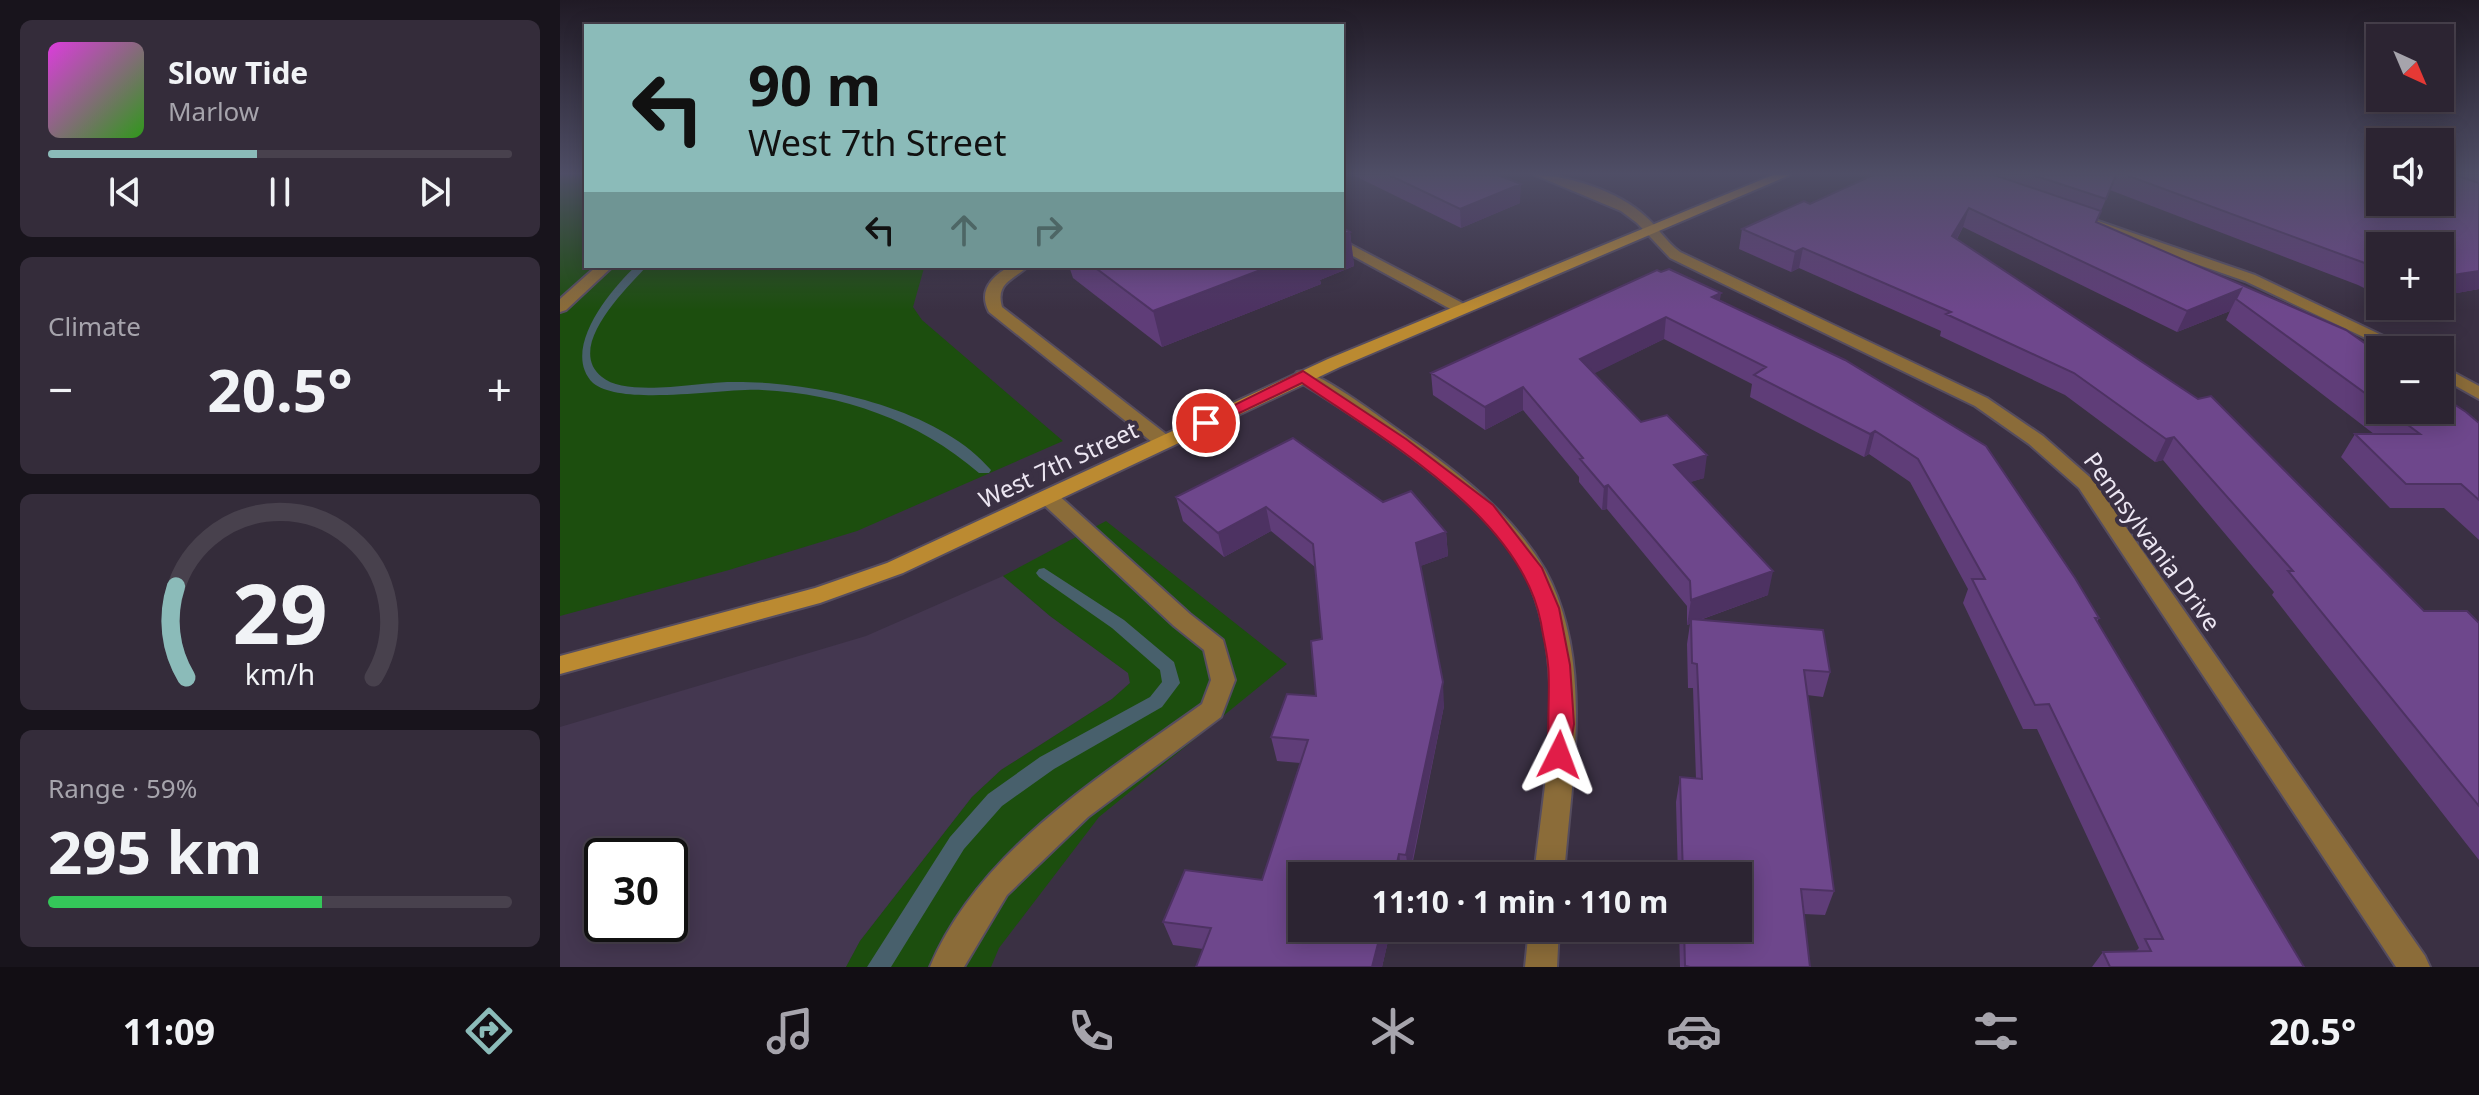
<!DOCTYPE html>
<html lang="en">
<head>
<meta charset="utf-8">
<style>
  body { margin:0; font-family:"Noto Sans",sans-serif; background:#342c3a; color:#f1f3f6; height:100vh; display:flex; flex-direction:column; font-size:30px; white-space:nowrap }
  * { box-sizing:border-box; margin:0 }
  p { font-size:26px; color:#a6a4ac }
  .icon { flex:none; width:44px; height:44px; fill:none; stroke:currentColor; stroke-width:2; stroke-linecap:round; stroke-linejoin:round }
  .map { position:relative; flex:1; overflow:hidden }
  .sheet { display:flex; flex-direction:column; gap:20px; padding:20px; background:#18141c; width:560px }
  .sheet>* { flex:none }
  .top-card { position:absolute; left:24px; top:24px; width:760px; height:244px; border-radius:0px; box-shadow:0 4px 20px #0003,0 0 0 2px #48414d; background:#8bbbb9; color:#111; overflow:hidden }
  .needle { width:52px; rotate:136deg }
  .fabs { position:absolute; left:1806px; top:24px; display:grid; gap:16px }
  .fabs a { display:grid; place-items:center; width:88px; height:88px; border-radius:0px; background:#2c2432; box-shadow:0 4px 20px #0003,0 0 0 2px #48414d; font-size:40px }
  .speed { position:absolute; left:24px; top:838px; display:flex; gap:16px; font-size:40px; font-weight:700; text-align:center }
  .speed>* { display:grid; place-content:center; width:104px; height:104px; border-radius:50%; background:#2c2432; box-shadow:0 4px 20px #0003,0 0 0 2px #48414d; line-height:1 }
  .speed .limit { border:4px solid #111; border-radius:12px; background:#fff; color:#111 }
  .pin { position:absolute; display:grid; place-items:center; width:68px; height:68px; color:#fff; margin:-34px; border:4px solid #fff; border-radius:50%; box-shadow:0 2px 8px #0007 }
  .me { position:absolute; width:88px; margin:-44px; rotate:3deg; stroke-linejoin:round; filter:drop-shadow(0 0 6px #0008) }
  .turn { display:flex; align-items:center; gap:28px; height:168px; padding:0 32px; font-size:36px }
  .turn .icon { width:104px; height:104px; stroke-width:2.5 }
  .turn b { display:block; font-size:56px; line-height:68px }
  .lanes { display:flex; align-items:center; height:76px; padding:0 32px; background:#0003; justify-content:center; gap:40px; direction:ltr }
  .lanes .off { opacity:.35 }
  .big { font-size:60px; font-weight:700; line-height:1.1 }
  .sheet .tile { flex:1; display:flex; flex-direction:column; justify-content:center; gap:12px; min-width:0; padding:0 28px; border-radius:12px; background:#342c3a }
  .sheet .dial { align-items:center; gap:0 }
  .dial svg { height:208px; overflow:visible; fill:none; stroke:#48414d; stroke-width:7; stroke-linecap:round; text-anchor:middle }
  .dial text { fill:#f1f3f6; stroke:none }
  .song { display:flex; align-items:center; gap:24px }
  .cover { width:96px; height:96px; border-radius:12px; background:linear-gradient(135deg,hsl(300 70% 55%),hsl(110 70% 35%)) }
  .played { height:8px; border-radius:4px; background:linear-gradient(90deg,#8bbbb9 45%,#48414d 45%) }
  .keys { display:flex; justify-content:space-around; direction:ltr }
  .heat { display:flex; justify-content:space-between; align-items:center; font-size:44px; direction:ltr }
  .charge { height:12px; border-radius:6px; background:linear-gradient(90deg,#34c759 59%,#48414d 0) }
  .trip { position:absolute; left:728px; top:862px; width:464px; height:80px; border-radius:0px; background:#2c2432; box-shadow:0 4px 20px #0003,0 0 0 2px #48414d; font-weight:700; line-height:80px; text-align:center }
  .tabs { display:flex; height:128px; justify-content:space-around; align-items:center; background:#120e14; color:#a6a4ac }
  .tabs .icon { width:56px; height:56px }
  .tabs .selected { color:#8bbbb9 }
  .tabs b { font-size:36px; color:#f1f3f6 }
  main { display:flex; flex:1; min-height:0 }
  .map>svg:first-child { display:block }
  .built { fill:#443750; fill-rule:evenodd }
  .green { fill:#1c4e0e }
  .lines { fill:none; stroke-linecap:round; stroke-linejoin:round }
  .stream { fill:#48606c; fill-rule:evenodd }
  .lane-casing { stroke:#564d5f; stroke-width:4 }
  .street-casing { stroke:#564d5f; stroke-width:4 }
  .secondary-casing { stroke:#564d5f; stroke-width:4 }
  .lane { fill:#8b6c39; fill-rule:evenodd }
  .street { fill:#8b6c39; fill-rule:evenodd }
  .secondary { fill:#bb8a31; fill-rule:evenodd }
  .wall { fill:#5f3d78 }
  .shaded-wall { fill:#4d3262 }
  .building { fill:#6e478c; stroke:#4d3262; stroke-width:2 }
  .route { fill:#e11d48; stroke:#92132f; stroke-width:2 }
  .labels { text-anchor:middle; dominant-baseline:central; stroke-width:8; stroke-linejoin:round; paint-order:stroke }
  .street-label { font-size:24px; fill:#ece6f2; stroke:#3a3043 }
</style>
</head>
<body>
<main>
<section class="sheet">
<div class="tile">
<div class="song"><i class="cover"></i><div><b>Slow Tide</b><p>Marlow</p></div></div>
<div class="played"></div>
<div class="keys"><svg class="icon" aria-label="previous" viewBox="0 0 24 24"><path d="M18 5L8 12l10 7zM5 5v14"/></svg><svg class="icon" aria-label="pause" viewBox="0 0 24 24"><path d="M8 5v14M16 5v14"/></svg><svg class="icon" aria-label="next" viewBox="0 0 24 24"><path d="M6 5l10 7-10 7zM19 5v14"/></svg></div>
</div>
<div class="tile"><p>Climate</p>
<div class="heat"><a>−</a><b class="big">20.5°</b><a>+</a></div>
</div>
<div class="tile dial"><svg viewBox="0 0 100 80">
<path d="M14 69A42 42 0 1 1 86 69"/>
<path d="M14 69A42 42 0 0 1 10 34" stroke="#8bbbb9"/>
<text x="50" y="56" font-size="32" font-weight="700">29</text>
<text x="50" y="72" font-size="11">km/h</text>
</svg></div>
<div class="tile"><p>Range · 59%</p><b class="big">295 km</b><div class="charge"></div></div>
</section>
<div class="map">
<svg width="1919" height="967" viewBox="0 0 1919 967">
  <rect width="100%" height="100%" fill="#3a3043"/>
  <path class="built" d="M443,576L490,616L569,673L570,683L552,699L441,770L412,797L300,941L286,967H0V727L306,636ZM42,856H110V924H42Z"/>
  <path class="green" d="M0,175H26V266H367L364,268L353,307L362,320L503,441L297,531L169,570L0,616Z
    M546,521L727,664L539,817L439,948L431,967H286L300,941L412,797L441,770L552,699L570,683L568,673L490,616L443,576Z"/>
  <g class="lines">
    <path class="stream" d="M76,266H87C68,287 4,347 42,377C65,397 137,383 167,382C248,380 377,406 431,470L429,473H419C358,420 282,394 202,390C162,388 63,407 33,383C0,350 51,289 76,266Z
      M484,568L564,620L614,662L620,683L602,707L494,769L442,806L404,849L331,967H307L390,837L428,794L480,757L590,697L602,682L600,670L552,628L479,577L476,573L479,569Z"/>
    <g class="lane-casing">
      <path id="lane" d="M782,240L908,306L910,309L908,312H896L782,250Z
        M37,266H53L6,310L0,312V299Z
        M450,266H468C454,280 435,282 442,307L611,438L614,442L611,446H597L429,312C418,291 431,277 450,266Z
        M488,491L495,492L630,614L663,640L675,680L661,717L528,817L447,895L404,967H370C419,850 543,775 642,704L651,680L644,650L614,626L481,502L478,497L481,492Z"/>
    </g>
    <g class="street-casing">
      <path id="street" d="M975,175C1009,175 1059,192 1085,216C1098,227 1106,242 1120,252L1427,398L1483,436L1533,480L1865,956L1870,967H1836L1519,488L1469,444L1415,406L1110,258L1077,223L1061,211Z
        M1535,220L1695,275L1853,350H1831L1685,281L1530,227L1528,224Z
        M1880,365L1919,386V399L1880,377Z
        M743,371C768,377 832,426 856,443C904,477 955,518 985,570C1035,661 1011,778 1004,876H974C984,783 1007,677 971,587C936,503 811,428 737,380L734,376L737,372Z
        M969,928H999L997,967H965Z"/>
    </g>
    <g class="secondary-casing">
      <path id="secondary" d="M1213,175H1230L780,367L343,573L260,603L0,674V656L255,588L327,563L768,359Z"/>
    </g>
    <use href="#lane" class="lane"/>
    <use href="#street" class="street"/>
    <use href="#secondary" class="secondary"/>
  </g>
  <path class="wall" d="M793,175H938L960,203L901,228Z
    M1313,175H1919V289L1880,296V246H1820V296L1798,285L1550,190L1536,222L1820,354V410H1880L1919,423V540L1884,508H1830L1781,457L1795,434H1814L1666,320L1670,311L1617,332L1403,227L1397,239L1864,611L1919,623V860L1712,595L1714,592L1603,460L1595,462L1505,395L1380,336L1381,331L1239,268L1231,272L1179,249L1182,229L1250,204Z
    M790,232L794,266L760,280L761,284L602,347L513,278L509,266H782Z
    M1160,301L1285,360L1539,618L1537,622L1744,967H1532L1543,952L1576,951L1579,948L1477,729H1463L1403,603L1408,589L1350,482L1309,454L1304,457L1190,397L1192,384L1104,339L1034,373L1081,422L1144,478L1130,482L1208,595L1140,620L1270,672L1263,697L1247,695L1274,891L1265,915L1244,914L1250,967H1120L1119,928H1178V876H1118L1116,802L1120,777L1136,779L1133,688H1128L1127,644L1130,624L1127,625V606L1047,509L1042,510L1019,482V477L963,410L925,430L873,395L871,373Z
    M616,497L823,502L886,532L888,556L860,566L884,706L850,876H742V928H831L822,967L643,949L613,945L603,922L702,880L740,763L717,761L711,737L756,696L762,639L755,567L711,531L664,557L623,521Z"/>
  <path class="shaded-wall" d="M961,184L960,203L901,228L900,209Z
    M1409,208L1403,227L1387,256L1392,236Z
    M790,232L794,266L760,280L761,284L602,347L593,311L711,266H782V235Z
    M1243,248L1239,268L1231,272L1235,252Z
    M1919,271V289L1880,296V277Z
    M1681,289L1670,311L1617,332L1627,311Z
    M1161,293L1158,314L1152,297Z
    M1106,317L1104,339L1019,381L1020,359Z
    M963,387V410L925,430V407Z
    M1315,431L1309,454L1304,457L1310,434Z
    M1614,437L1603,460L1595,462L1606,439Z
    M1147,455L1144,478L1111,488L1114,465Z
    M1048,485L1047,509L1042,510L1044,487Z
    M706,507L711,531L664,557L658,533Z
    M886,532L888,556L858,567L856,543Z
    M1213,571L1208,595L1131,623V619L1130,624L1127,625L1131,600Z
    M883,682L884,706L849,876L846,855Z
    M839,854L842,876H834Z
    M822,928H831L822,967H812Z"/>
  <path class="building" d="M829,175H938L961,184L900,209Z
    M1313,175H1434L1541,211L1536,222L1786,330L1820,354V404L1676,299L1681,289L1627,311L1409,208L1392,236L1638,399L1651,396L1864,611H1907L1919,623V806L1728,571H1733L1614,437L1606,439L1514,373L1386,314L1391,312L1243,248L1235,252L1182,229L1244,201L1250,204Z
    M1473,175H1556L1546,199Z
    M1566,175H1820V202H1880V175H1895L1919,183V271L1880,277V246H1820V270L1810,265Z
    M782,227L790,232L782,235Z
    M533,266H711L593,311Z
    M1109,269L1161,293L1152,297L1285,360L1426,446L1515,578L1539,618H1535L1744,967H1550L1543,952L1591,951L1585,939H1603L1489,704L1475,705L1412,579H1425L1358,459L1315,431L1310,434L1194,375L1206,367L1106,317L1020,359L1081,422L1107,415L1147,455L1114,465L1213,571L1131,600L1130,581L1048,485L1044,487L1020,459L1023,458L963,387L925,407L871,373L1097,270L1101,272Z
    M1880,395L1906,412L1919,423V500L1901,484H1846L1795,434H1860L1828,410H1880Z
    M733,438L823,502L851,491L886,532L856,543L883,682L846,855L839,854L834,876H742V928H822L812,967H636L651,928L603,922L625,870L702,880L748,740L711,737L727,694L756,696L751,641L762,639L753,544L706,507L658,533L616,497Z
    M1131,619L1263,630L1270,672L1244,670L1274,891L1241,889L1250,967H1130L1125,966L1124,928H1178V876H1123L1120,777L1142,779L1137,664L1132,663Z"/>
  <linearGradient id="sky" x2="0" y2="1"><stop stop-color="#201a25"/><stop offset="0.56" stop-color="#4f4e66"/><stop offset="1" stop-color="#4f4e66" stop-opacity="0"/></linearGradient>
  <rect width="1919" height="310" fill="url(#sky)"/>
  <path class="route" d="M743,371L846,439L933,505L982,568L999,608L1010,665L1014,724L1008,762L999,765L991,762C985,750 991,685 988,665C987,651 983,637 981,623C961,517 826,441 742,383L652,426L646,428L638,423Z"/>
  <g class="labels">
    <g class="street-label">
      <text transform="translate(498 464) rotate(-25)">West 7th Street</text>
      <text transform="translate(1593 541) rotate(54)">Pennsylvania Drive</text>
    </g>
  </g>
</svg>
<div class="fabs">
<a><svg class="needle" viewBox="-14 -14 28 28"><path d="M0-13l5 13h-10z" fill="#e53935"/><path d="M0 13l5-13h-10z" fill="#a6a4ac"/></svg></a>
<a><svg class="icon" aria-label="sound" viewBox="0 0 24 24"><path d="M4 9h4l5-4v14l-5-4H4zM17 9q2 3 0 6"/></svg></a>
<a>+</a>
<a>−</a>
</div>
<div class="speed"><div class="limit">30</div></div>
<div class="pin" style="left:646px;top:423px;background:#d93025"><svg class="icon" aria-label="arrive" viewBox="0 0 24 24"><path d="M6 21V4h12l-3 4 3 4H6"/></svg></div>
<svg class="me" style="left:999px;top:755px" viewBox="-20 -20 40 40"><path d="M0-17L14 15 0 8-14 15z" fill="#e11d48" stroke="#fff" stroke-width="4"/></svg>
<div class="trip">11:10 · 1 min · 110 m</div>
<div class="top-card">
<div class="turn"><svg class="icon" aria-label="left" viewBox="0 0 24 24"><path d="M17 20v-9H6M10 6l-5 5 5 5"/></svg><div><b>90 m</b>West 7th Street</div></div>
<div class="lanes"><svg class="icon" aria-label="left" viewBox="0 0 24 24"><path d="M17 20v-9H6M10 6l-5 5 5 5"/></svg><svg class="icon off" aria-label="ahead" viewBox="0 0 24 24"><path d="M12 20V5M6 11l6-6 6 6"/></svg><svg class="icon off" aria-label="right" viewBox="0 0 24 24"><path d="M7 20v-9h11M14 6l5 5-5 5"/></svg></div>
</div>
</div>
</main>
<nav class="tabs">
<b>11:09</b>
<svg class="icon selected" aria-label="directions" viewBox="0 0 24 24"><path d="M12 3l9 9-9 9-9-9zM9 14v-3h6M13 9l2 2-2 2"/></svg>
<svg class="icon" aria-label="music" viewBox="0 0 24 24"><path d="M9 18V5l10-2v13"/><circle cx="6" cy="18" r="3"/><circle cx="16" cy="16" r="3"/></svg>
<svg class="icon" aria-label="phone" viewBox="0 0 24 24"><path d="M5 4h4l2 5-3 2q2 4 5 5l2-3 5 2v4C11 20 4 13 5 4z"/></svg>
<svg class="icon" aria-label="climate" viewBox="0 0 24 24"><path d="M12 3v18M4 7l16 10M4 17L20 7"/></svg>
<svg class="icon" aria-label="car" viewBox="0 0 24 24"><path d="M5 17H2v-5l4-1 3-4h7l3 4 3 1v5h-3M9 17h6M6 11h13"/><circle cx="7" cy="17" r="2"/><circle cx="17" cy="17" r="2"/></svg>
<svg class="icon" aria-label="filters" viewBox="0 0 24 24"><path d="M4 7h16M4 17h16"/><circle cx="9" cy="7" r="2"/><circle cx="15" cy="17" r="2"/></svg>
<b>20.5°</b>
</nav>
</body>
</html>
